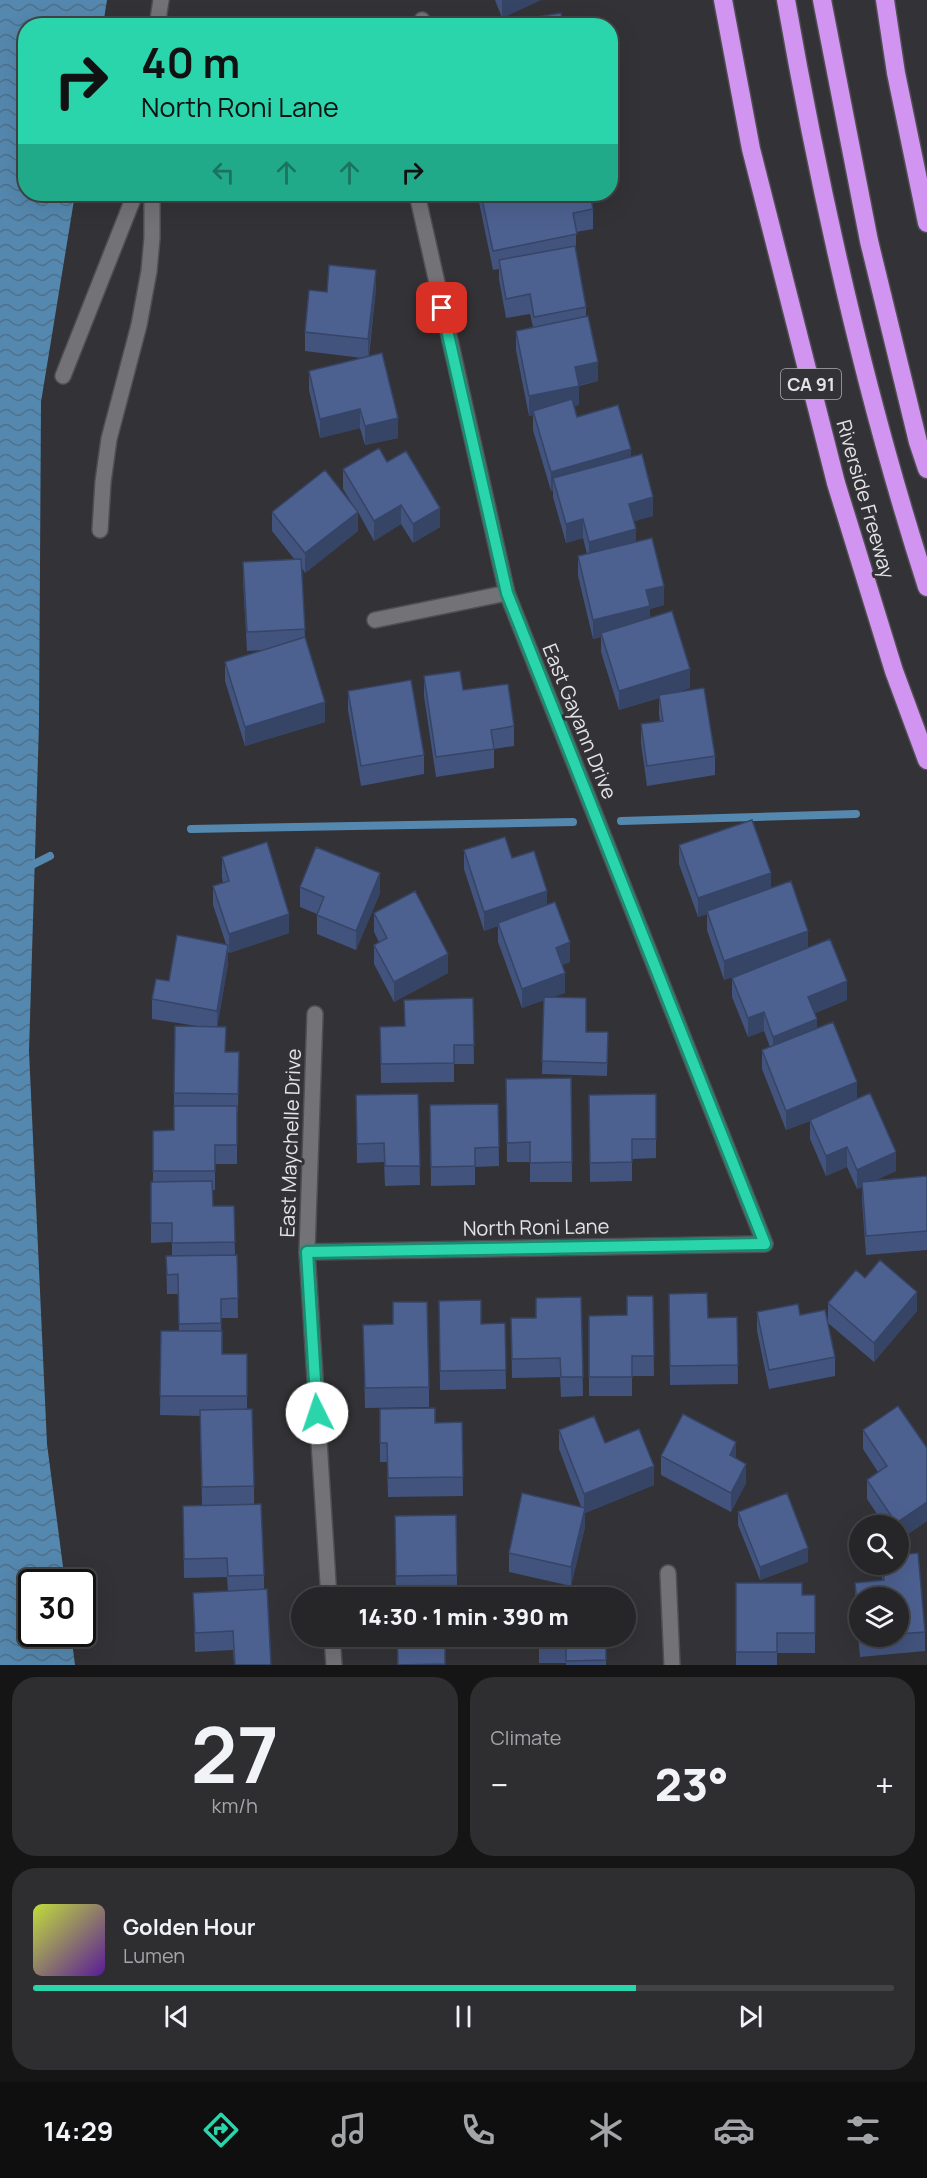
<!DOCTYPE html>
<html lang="en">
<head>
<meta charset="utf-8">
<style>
  body { margin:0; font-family:Manrope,sans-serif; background:#2e2e30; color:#f1f3f6; height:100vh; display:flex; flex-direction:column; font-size:22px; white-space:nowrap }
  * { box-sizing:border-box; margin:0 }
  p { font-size:20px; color:#a4a5a8 }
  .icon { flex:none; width:33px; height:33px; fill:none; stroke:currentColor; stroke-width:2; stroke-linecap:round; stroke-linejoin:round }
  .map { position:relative; height:1665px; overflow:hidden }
  .panel { display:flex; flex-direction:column; gap:12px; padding:12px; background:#151516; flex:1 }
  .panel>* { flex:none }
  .hud { position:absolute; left:18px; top:18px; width:600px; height:183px; border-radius:24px; box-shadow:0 6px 24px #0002,0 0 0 2px #424345; background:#2ad5ac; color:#111; overflow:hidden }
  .buttons { position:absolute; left:849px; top:1515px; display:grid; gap:12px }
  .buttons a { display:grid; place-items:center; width:60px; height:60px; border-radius:50%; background:#262628; box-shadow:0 6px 24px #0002,0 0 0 2px #424345; font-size:30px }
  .speed { position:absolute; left:18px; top:1569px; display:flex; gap:12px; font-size:30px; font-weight:700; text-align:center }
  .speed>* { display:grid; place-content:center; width:78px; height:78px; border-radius:50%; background:#262628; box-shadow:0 6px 24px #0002,0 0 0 2px #424345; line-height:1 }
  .speed .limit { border:3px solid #111; border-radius:9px; background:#fff; color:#111 }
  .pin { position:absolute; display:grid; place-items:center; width:51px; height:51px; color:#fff; margin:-26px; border-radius:12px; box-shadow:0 3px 9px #0006 }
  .me { position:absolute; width:66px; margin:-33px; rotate:356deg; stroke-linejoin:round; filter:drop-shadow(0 0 4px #0008) }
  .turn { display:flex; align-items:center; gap:21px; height:126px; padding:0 24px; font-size:27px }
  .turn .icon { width:78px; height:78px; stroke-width:2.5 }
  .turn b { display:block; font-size:42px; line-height:51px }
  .lanes { display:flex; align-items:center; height:57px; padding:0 24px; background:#0003; justify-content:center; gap:30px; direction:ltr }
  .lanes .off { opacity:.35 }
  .big { font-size:45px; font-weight:800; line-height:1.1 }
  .panel .card { flex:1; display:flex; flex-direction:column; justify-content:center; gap:9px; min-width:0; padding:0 21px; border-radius:24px; background:#2e2e30 }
  .panel .dial { align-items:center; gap:0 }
  .dial b { font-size:78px; line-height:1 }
  .song { display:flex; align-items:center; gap:18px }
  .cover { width:72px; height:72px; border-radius:9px; background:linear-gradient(135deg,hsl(70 70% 55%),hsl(270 70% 35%)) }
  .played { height:6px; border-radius:3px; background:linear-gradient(90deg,#2ad5ac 70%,#424345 70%) }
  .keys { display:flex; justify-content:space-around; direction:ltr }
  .heat { display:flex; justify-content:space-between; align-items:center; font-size:33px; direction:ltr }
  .panel .tiles { flex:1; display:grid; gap:12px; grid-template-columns:1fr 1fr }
  .card:last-child { grid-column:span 2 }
  .trip { position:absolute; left:291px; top:1587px; width:345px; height:60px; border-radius:30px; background:#262628; box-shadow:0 6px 24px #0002,0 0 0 2px #424345; font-weight:800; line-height:60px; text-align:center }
  .menu { display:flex; height:96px; justify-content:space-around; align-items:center; background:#0f0f10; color:#a4a5a8 }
  .menu .icon { width:42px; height:42px }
  .menu .current { color:#2ad5ac }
  .menu b { font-size:27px; color:#f1f3f6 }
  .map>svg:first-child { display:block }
  .water { fill:url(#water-waves) }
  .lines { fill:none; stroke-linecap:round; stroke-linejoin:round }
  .stream { stroke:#5588af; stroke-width:8 }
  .minor-casing { stroke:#4f4f52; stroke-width:18 }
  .highway-casing { stroke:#4f4f52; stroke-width:21 }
  .minor { stroke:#737377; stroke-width:15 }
  .highway { stroke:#d294f1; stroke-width:18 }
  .wall { fill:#42537d; fill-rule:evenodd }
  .shaded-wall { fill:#364466 }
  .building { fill:#4d6191; stroke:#364466; stroke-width:1.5 }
  .route-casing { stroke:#1b8a70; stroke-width:15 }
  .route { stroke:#2ad5ac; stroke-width:10 }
  .labels { text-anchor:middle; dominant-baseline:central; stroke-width:6; stroke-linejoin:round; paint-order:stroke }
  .shield { fill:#333236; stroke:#afafb2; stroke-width:1.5 }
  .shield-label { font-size:18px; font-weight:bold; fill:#e4e4e7 }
  .street-label { font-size:20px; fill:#e4e4e7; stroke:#333236 }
</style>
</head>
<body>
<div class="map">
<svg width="927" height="1665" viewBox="0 0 927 1665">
  <defs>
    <pattern id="water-waves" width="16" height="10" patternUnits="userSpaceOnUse" patternTransform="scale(1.5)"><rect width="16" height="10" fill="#5588af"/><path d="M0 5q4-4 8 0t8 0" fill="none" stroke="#4f708a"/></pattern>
  </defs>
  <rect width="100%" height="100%" fill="#333236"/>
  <path class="water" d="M0,0H107L103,25L26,26V194H75L41,402L39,724L29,1051L47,1444L65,1582H32V1634H71L75,1665H0Z"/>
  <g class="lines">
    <path class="stream" d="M621,821L856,814
      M191,829L573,822
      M26,868L50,856"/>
    <g class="minor-casing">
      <path id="minor" d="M157,26L161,0
        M421,26L422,20
        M63,376L135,194
        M100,530L103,482L109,439L139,325L149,271L152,238V194
        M375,620L507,593
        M315,1014L307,1252L329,1598
        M307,1252L765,1244L507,593L417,194
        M668,1573L672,1665
        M332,1636L334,1665"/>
    </g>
    <g class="highway-casing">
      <path id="highway" d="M723,0L751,149L836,483L894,671L927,760
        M786,0C821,199 865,395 927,587
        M822,0L869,241L918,442L927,469
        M885,0L896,73L927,223"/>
    </g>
    <use href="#minor" class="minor"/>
    <use href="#highway" class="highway"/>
  </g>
  <path class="wall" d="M495,0H541L502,18Z
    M479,194H590L593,209V229L576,232V253L586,307V316L598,381L579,386V405L574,406L577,417L631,457L653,516L633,521L636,542L664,605L650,609V617L690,688L677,692L715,756V775L647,786L641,743V724L660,722L659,714V698L619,710L601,652V637L593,639L578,576V556L587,554L583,538L566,543L553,497V491H551L533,430V415L529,416L516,350V331L533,327L530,314L506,318L499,279V269L493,270L479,202Z
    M376,289L369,356L398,438L365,445L360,428L320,438L309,390V371L362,358L305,351V332L327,292Z
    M387,462L440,527L413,543L401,524L374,541L358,512V531L305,573L302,568L305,637L325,722L245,746L225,681V662L262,650L247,651L243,581V562L295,560L272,531V512L356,510L343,489V469Z
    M424,676L463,690L514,726V746L494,749V768L436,777L424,696Z
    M348,691L424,755V774L361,786L348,710Z
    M679,845L771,888L808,947L847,1000L815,1013L817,1029L857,1099L896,1171L876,1180L927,1176V1250L866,1255L862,1201V1187L857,1189L847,1167L826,1176L810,1139V1121L786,1130L762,1069V1050L770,1047L764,1031L748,1037L732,997V978L745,973L724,980L707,930V914L698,917L679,864Z
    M464,850L512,858L547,905L570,962L562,965L565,993L551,997L586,1032H608L607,1076L542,1074L544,1000L522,1008L498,942V926L484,931L464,869Z
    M222,857L289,933L229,953L228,951V964L217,1027L226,1052H239L238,1113H237V1164H215V1190H213V1206H234L235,1255H237L238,1318H221L222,1354H247V1409L254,1486V1504L264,1575V1590L271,1665H234L233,1650L195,1652L193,1593L228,1591L227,1577L184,1578L183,1506H202L200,1416L160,1415L161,1331H179L178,1294H167L166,1256H172V1242L151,1243V1182H153V1131L174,1130V1093L197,1026L152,1019V999L169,981L226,944L213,905V886L223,883L222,877Z
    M300,887L380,893L356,950L317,934V914L300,907Z
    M374,913L448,973L394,1002L374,964V945L379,942L374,932Z
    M473,998L474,1064H454V1082L381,1083L380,1027L405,1026Z
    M571,1078L572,1182H530V1162H507L506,1079Z
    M418,1094L420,1185L385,1186L384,1162L357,1163L356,1095Z
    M656,1094V1158L632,1159V1181L590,1182L589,1095Z
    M498,1104L499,1166L475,1167V1185L431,1186L430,1105Z
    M669,1294L708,1318L737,1317L738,1384L670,1385Z
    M653,1296L654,1376H632V1396H589V1316L627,1315Z
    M581,1297L583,1396L561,1397L560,1377L512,1378L511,1318H536Z
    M439,1301L481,1324L505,1323L506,1389L440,1390Z
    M828,1303L917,1311L874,1362L828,1323Z
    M757,1312L800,1315L835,1357V1376L769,1389L757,1331Z
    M393,1324L429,1387V1407L365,1408L363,1325Z
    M380,1409L435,1423L462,1422L463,1496L388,1497L387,1462H380Z
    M559,1430L605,1443L654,1485L585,1513V1527L571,1586L509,1572V1553L581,1507L559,1449Z
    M863,1430L927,1448V1521L898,1541V1526H885L867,1499V1480L878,1472L863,1449Z
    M661,1456L736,1458L746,1483L731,1512L661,1475Z
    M738,1512L808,1562L760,1580L738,1525Z
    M395,1536L457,1575V1589L396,1598Z
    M882,1564H898L925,1632V1651L860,1657L855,1602V1583L882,1580ZM898,1598V1636H860Z
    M736,1583L802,1595H815V1653H777V1665H736Z
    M397,1636H483V1648L445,1649V1665H397Z
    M521,1636H606V1665H566V1663H539V1648H521Z"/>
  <path class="shaded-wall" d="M502,0H541L502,18Z
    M376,270V289L368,358V339Z
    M598,362V381L575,386V367Z
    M579,386V405L534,415L533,411V415L529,416V396Z
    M360,409V428L320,438V419Z
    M398,418V438L365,445V426Z
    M631,449V468L553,478V491H551V472Z
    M653,497V516L629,523V504Z
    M401,505V524L374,541V521Z
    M440,508V527L413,543V524Z
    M358,512V531L305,573V553Z
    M583,519V538L566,543V524Z
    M636,529V548L589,562V542Z
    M664,586V605L650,609V625L601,633V637L593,639V620L646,590Z
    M690,669V688L619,710V691Z
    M325,702V722L245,746V727Z
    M380,873V893L356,950V931Z
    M771,873V892L707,911V914L698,917V898Z
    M547,891V910L498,923V926L484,931V912Z
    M289,914V933L229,953V934Z
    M808,931V951L724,980V961Z
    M570,942V962L556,967V948Z
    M228,945V964L217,1030V1011Z
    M448,954V973L394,1002V982Z
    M565,973V993L522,1008V989Z
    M847,981V1000L808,1016V997Z
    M764,1012V1031L748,1037V1018Z
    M817,1019V1038L773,1056V1037Z
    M857,1082V1102L786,1130V1111Z
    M847,1147V1167L826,1176V1156Z
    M896,1152V1171L857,1189V1170Z
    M917,1292V1311L874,1362V1343Z
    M736,1442V1462L730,1455Z
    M746,1464V1483L731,1512V1493Z
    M654,1466V1485L585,1513V1527L571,1586V1567L584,1511V1494Z
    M927,1502V1521L898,1541V1526H896V1523Z
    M808,1548V1562L760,1580V1567Z"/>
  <path class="building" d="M561,13L563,26H498V23Z
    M481,194H590L593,209L573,213L577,234L493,251Z
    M575,246L586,307L534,317L530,294L506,299L499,260Z
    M329,265L376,270L368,339L305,332L309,290L327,292Z
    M588,316L598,362L575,367L579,386L529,396L516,331Z
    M382,353L398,418L365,426L360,409L320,419L309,371Z
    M572,399L577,417L618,405L631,449L551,472L533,411Z
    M379,448L387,462L406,451L440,508L413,524L401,505L374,521L343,469Z
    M642,454L653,497L629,504L636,529L589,542L583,519L566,524L553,478Z
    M325,470L358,512L305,553L272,512Z
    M652,538L664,586L646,590L650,606L593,620L578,556Z
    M301,559L305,629L247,632L243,562Z
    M672,611L690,669L619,691L601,633Z
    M305,637L325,702L245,727L225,662Z
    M460,671L463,690L508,684L514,726L491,730L494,749L436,757L424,676Z
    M411,680L424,755L361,766L348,691Z
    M704,688L715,756L647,766L641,724L663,721L659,695Z
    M752,820L771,873L698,898L679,845Z
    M505,837L512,858L534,851L547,891L484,912L464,850Z
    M267,842L289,914L229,934L213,886L229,881L222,857Z
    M316,847L380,873L356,931L317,915L324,897L300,887Z
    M791,881L808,931L724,961L707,911Z
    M415,891L448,954L394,982L374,945L387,938L374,913Z
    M555,902L570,942L556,948L565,973L522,989L498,923Z
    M177,935L228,945L217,1011L152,999L156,979L169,981Z
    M830,939L847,981L808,997L817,1019L773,1037L764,1012L748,1018L732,978Z
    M544,997L586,998V1032H608L607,1063L542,1061Z
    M473,998L474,1045H454V1063L381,1064L380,1027L405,1026L404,1000Z
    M833,1022L857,1082L786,1111L762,1050Z
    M175,1026L226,1027L225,1052H239L238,1094L174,1093Z
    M571,1078L572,1162L530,1163V1142L507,1143L506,1079Z
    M870,1093L896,1152L857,1170L847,1147L826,1156L810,1120Z
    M418,1094L420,1166H385L384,1143L357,1144L356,1095Z
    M656,1094V1139H632V1162L590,1163L589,1095Z
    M498,1104L499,1147L475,1148V1166L431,1167L430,1105Z
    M174,1106H237V1145H215V1171H153V1131L174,1130Z
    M927,1176V1231L866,1236L862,1182Z
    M212,1181L213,1206H234L235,1242L172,1243V1223H151V1182Z
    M237,1255L238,1298L221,1299V1323L179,1324L178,1274L167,1275L166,1256Z
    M880,1260L917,1292L874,1343L828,1303L856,1270L865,1278Z
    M707,1293L708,1318L737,1317L738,1365L670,1366L669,1294Z
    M627,1296H653L654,1356H632V1377H589V1316L627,1315Z
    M581,1297L583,1377H561L560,1358L512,1359L511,1318H536V1298Z
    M481,1300V1324L505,1323L506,1370L440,1371L439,1301Z
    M393,1302H427L429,1387L365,1388L363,1325L393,1324Z
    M798,1304L800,1315L825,1310L835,1357L769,1370L757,1312Z
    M161,1331H222V1354H247V1396H160Z
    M898,1406L927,1448V1502L896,1523L867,1480L887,1466L863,1430Z
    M435,1408V1423L462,1422L463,1477L388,1478L387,1443H380V1409Z
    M252,1409L254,1486L202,1487L200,1410Z
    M683,1414L736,1442L730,1455L746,1464L731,1493L661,1456Z
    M594,1416L605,1443L639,1429L654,1466L584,1494L559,1430Z
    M522,1493L585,1508L571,1567L509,1553Z
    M787,1493L808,1548L760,1567L738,1512Z
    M261,1504L264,1575L228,1576L227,1558L184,1559L183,1506Z
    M456,1515L457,1575L396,1576L395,1516Z
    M918,1553L925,1632L898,1634V1598H860V1632L855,1583L884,1580L882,1564H898V1555Z
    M736,1583H802V1595H815V1633H777V1652H736Z
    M267,1589L271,1665H235L233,1631L195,1633L193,1593Z
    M482,1589L483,1598H396V1590Z
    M582,1591V1598H521V1592Z
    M397,1636H445V1664L398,1665Z
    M539,1636H606V1660L566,1661V1644H539Z
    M860,1636H876L860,1638Z"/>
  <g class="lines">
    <g class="route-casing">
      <path id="route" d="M317,1413L307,1252L765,1244L507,593L442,308"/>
    </g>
    <use href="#route" class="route"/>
  </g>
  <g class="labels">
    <rect class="shield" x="781" y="369" width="60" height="30" rx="4.5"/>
    <g class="shield-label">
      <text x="811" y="384">CA 91</text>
    </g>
    <g class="street-label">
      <text transform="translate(866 499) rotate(74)">Riverside Freeway</text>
      <text transform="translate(580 721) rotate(68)">East Gayann Drive</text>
      <text transform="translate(290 1143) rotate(-88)">East Maychelle Drive</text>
      <text transform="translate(536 1227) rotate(-1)">North Roni Lane</text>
    </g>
  </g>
</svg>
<div class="buttons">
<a><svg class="icon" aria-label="search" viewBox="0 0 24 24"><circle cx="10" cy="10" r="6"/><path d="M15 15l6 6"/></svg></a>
<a><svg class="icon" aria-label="layers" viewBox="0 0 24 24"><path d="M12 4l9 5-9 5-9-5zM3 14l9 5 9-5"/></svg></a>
</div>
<div class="speed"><div class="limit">30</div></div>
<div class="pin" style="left:442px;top:308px;background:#d93025"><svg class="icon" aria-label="arrive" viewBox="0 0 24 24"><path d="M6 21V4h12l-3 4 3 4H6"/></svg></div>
<svg class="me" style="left:317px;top:1413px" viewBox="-20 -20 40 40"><circle r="19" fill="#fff"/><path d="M0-13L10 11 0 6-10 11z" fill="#2ad5ac"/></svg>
<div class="trip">14:30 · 1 min · 390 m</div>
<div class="hud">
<div class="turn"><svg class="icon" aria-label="right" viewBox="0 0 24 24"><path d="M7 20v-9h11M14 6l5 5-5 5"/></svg><div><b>40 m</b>North Roni Lane</div></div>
<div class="lanes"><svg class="icon off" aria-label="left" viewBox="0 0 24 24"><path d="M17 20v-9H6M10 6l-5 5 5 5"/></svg><svg class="icon off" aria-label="ahead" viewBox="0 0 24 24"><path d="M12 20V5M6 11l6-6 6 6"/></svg><svg class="icon off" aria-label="ahead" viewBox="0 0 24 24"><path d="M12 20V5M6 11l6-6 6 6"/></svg><svg class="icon" aria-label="right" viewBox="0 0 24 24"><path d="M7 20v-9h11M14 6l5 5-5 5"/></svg></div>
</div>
</div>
<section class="panel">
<div class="tiles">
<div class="card dial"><b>27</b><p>km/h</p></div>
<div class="card"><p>Climate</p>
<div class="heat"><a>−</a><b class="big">23°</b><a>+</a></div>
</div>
<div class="card">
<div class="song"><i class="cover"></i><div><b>Golden Hour</b><p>Lumen</p></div></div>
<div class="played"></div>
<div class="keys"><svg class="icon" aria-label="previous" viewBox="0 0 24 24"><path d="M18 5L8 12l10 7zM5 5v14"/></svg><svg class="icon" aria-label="pause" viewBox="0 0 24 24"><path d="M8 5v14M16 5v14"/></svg><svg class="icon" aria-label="next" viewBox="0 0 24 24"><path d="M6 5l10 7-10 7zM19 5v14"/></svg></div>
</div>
</div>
</section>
<nav class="menu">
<b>14:29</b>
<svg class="icon current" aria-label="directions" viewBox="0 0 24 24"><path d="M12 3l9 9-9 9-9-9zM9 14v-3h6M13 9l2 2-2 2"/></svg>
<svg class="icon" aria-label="music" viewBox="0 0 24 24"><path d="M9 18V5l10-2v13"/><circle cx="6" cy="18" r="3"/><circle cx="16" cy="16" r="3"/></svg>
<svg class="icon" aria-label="phone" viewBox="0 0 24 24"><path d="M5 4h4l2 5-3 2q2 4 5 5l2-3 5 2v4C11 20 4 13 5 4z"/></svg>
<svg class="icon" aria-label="climate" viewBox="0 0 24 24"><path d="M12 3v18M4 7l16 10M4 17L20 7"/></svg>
<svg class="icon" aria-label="car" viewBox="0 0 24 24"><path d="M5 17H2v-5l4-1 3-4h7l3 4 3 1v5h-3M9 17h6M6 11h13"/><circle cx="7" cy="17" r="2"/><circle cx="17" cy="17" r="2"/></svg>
<svg class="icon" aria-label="filters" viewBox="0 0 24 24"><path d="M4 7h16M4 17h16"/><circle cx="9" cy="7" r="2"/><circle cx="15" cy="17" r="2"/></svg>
</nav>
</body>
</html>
